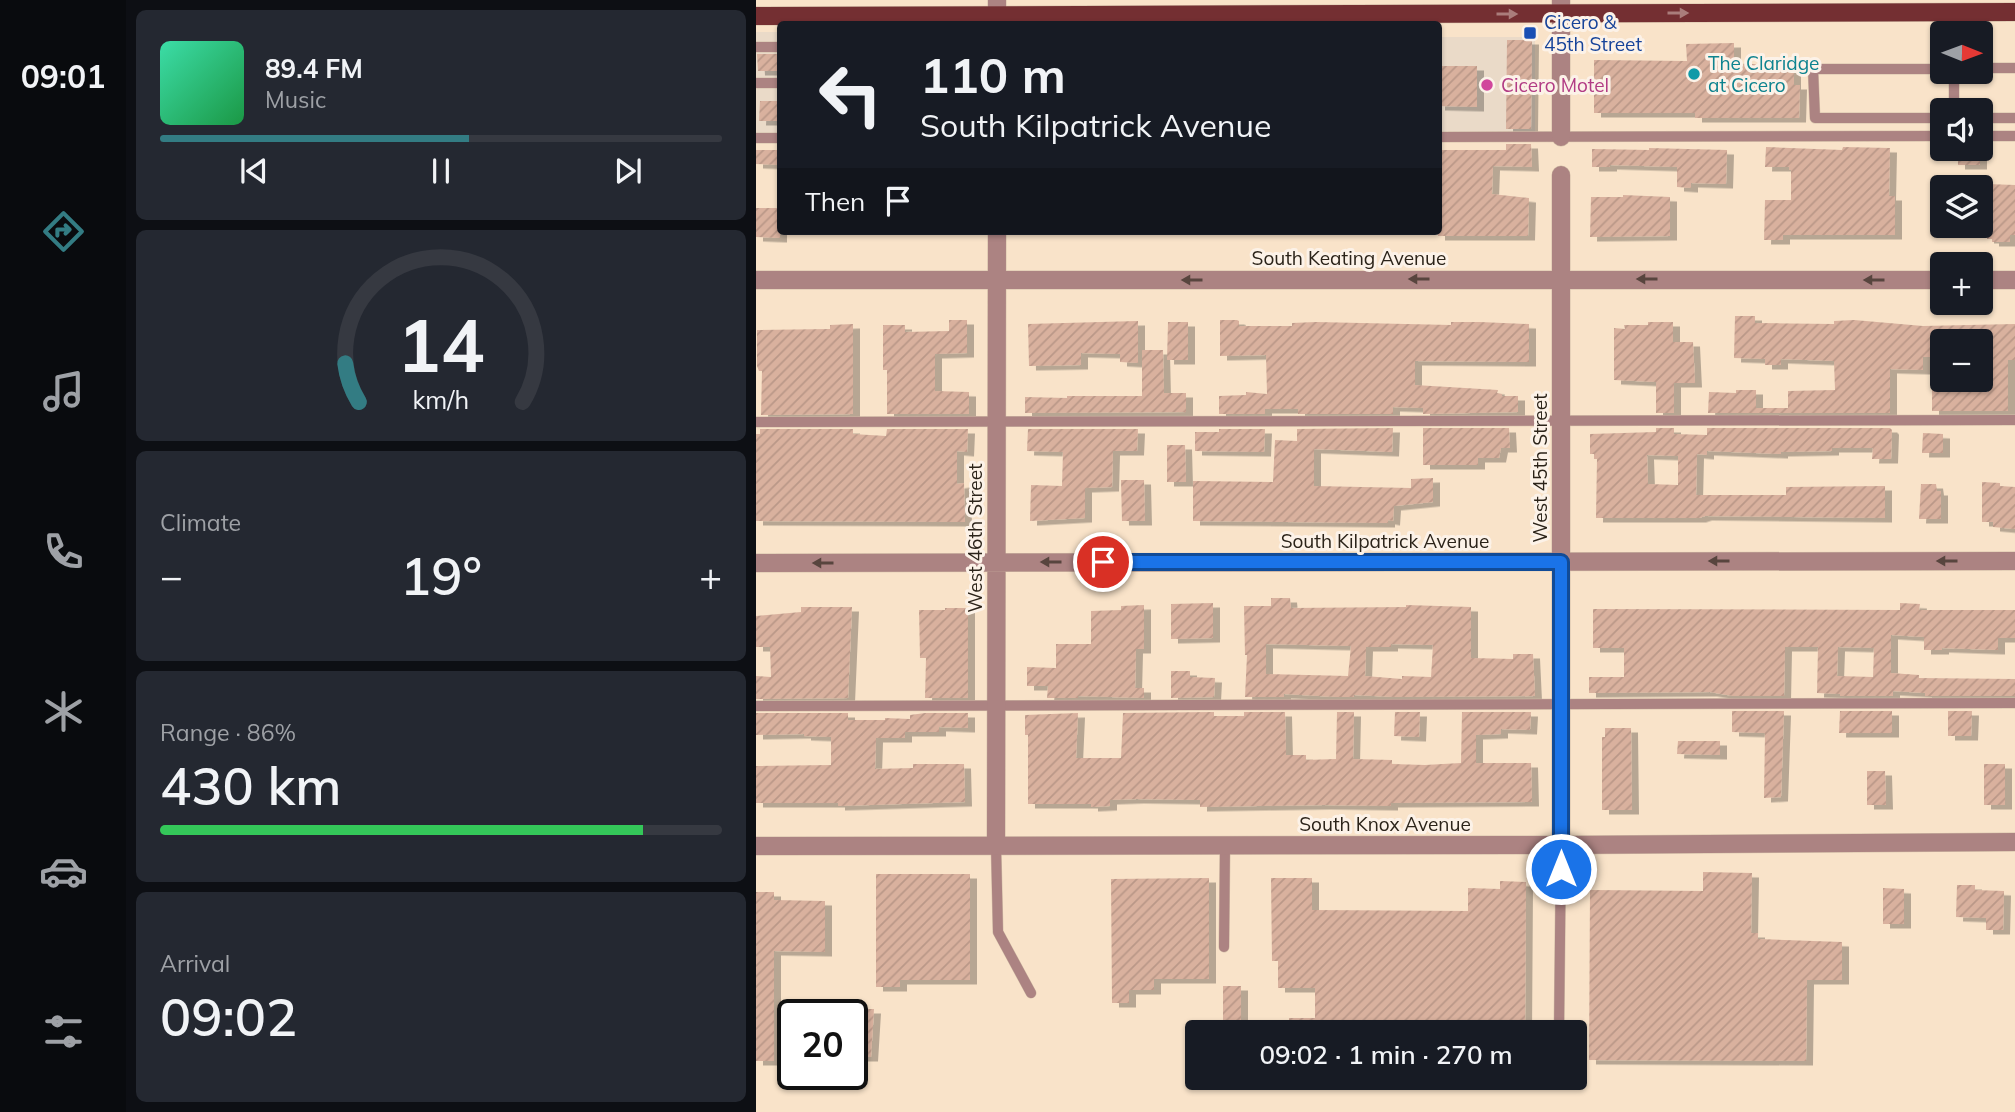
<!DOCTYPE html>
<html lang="en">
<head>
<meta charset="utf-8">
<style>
  body { margin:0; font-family:Mulish,sans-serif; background:#242831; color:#f1f3f6; height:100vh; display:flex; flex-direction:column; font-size:26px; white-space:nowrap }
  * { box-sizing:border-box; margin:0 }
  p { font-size:23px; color:#9ea1a6 }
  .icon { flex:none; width:38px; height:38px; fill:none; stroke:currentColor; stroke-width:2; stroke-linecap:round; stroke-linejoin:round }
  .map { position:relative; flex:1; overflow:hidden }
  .details { display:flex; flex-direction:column; gap:10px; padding:10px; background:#0d0f14; width:630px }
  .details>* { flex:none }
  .banner { position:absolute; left:21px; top:21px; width:665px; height:214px; border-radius:7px; box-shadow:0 2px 5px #0004; background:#171b24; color:#f1f3f6; overflow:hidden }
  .needle { width:46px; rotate:91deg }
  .fabs { position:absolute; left:1174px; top:21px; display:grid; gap:14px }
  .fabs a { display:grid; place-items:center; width:63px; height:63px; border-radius:7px; background:#171b24; box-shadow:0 2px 5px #0004; font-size:35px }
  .speed { position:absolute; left:21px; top:999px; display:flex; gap:14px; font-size:35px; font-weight:700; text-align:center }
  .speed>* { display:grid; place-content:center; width:91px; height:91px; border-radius:50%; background:#171b24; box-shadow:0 2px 5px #0004; line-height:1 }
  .speed .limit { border:4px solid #111; border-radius:10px; background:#fff; color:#111 }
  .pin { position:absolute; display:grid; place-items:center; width:60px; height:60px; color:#fff; margin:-30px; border:4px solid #fff; border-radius:50%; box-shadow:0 2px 7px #0007 }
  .me { position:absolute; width:77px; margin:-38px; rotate:0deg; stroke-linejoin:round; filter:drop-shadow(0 0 5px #0008) }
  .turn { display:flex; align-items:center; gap:24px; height:147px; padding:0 28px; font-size:32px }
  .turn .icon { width:91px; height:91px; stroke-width:2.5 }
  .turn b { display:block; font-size:49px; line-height:60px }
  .then { display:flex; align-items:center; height:66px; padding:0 28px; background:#0003; gap:14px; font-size:26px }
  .big { font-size:52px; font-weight:600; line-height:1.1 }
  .details .card { flex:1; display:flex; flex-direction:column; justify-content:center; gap:10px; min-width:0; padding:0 24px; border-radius:10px; background:#242831 }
  .details .dial { align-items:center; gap:0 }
  .dial svg { height:182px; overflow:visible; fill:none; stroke:#363941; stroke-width:7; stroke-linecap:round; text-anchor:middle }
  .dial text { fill:#f1f3f6; stroke:none }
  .song { display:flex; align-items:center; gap:21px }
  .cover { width:84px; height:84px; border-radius:10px; background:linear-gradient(135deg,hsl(160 70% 55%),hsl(140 70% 35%)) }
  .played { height:7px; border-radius:4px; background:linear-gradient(90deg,#337c83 55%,#363941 55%) }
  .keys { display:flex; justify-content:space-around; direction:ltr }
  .heat { display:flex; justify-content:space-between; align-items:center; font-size:38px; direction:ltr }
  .charge { height:10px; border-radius:5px; background:linear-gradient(90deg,#34c759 86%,#363941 0) }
  .trip { position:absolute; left:429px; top:1020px; width:402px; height:70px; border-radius:7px; background:#171b24; box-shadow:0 2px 5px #0004; font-weight:600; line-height:70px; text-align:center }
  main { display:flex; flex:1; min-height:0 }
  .menu { display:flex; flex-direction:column; width:126px; justify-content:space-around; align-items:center; background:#090b0e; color:#9ea1a6 }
  .menu .icon { width:49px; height:49px }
  .menu .on { color:#337c83 }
  .menu b { font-size:32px; color:#f1f3f6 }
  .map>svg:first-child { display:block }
  .commercial { fill:#eadac8 }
  .building { fill:url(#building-hatch); fill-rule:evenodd; filter:url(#shadow) }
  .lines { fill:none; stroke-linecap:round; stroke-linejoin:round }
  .lane-casing { stroke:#d4c0a9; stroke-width:11 }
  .street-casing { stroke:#d4c0a9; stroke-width:19 }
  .primary-casing { stroke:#d4c0a9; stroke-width:19 }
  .path { stroke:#a99884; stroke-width:3.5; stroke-dasharray:3.5 5; stroke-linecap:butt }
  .lane { stroke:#ac8382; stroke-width:10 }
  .street { stroke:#ac8382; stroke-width:18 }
  .primary { stroke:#742f32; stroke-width:18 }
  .oneway { fill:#aa7d7b }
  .oneway2 { fill:#58453e }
  .route-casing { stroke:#114b97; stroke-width:18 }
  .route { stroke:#1a73e8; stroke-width:12 }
  .transit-dot { fill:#1a4fb4; stroke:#fcf2e8; stroke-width:2.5 }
  .culture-dot { fill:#0f9aa8; stroke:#fcf2e8; stroke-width:2.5 }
  .hotel-dot { fill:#d1479c; stroke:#fcf2e8; stroke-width:2.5 }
  .labels { text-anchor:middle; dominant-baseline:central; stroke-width:6; stroke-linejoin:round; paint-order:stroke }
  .transit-label { font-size:19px; fill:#164399; stroke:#fcf2e8; text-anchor:start }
  .culture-label { font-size:19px; fill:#0d838f; stroke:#fcf2e8; text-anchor:start }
  .hotel-label { font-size:19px; fill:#b23c85; stroke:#fcf2e8; text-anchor:start }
  .street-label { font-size:19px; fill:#2b2319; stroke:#fcf2e8 }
</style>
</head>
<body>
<main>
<nav class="menu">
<b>09:01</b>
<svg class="icon on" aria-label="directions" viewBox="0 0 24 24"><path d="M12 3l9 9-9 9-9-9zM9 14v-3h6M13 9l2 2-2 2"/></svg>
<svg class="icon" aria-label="music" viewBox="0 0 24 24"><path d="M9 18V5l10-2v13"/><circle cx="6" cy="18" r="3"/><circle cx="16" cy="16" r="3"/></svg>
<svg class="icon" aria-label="phone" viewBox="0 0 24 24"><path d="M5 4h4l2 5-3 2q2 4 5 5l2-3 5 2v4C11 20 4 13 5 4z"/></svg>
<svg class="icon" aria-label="climate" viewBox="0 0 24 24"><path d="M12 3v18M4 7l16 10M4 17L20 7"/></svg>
<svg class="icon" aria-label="car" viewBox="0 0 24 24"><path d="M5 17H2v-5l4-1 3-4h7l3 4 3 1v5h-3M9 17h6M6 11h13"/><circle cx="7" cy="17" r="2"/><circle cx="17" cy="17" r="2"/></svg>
<svg class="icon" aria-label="filters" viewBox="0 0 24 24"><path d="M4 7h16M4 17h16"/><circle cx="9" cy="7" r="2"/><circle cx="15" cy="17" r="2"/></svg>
</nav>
<section class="details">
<div class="card">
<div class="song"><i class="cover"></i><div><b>89.4 FM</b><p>Music</p></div></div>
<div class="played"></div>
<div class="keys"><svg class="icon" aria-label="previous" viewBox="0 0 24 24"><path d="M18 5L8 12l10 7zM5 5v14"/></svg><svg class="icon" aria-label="pause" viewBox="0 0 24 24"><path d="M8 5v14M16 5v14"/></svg><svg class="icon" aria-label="next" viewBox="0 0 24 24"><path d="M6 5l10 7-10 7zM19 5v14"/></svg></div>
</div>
<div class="card dial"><svg viewBox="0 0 100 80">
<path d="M14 69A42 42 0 1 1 86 69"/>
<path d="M14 69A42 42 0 0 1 8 52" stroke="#337c83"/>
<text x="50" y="56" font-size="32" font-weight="700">14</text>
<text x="50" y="72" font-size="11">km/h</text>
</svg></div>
<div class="card"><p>Climate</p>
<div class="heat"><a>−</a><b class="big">19°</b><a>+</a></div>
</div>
<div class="card"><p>Range · 86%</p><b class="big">430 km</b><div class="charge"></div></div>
<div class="card"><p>Arrival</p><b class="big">09:02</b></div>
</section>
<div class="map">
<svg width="1259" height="1112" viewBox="0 0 1259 1112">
  <defs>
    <pattern id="building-hatch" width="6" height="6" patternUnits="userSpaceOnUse" patternTransform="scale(1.75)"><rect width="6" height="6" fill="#d9b19e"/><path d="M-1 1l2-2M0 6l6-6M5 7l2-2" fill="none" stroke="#ba9888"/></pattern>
    <filter id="shadow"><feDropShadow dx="7" dy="4.5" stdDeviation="0" flood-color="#0004"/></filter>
  </defs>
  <rect width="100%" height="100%" fill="#f9e3c9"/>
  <path class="commercial" d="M0,32H24V138H0Z
    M682,37H779V132H683Z"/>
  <path class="building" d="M751,40H776L775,129H750Z
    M978,43V60L984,59V64H1038V85H1044L1043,118H939V113H838V60L931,61L930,44Z
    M1,54H24V71H2Z
    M682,66H721V107L682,106Z
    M4,101H24V121H3Z
    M750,144H775L776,167L737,166L736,194L773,198L772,236H682V150H750Z
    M1010,147L1086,150L1087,147L1134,148L1133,196H1139V235H1027V240H1008L1009,200H1035V170H1033V167H1009Z
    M893,148L971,150L970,184L935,183V188L921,187V167L854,165V167H836V149L893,150Z
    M1202,149H1224V165H1202Z
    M0,150H24V165L0,164Z
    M1231,184L1259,185V235H1254V242H1236V239H1231Z
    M867,195L914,197V236L834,237L835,197H867Z
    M0,208H24V238L0,237Z
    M979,316H999V323L1078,324V321L1098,320L1167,326L1259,324V360H1252V411H1176V389L1232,392V341H1186V357H1167V370L1134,369V413H952L953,392L980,393V390H1000V408H1032V391L1079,390L1078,361L1025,359V365H1009V359L978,358Z
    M193,320H211V353L179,354V391L213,392V414H131V370H127V325H149V332L193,331Z
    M464,320H481L483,321V326H536V323L560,322L695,325V322H724L773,324V362L659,361V385L742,390L741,393L746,394V396H762V412L667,414V408L637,407V414H542V409H509V414H463V396L490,395V392L511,394L510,355L464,356Z
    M382,321V363L364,362V354L325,353V365L273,366L272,324Z
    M412,322H432V360H411Z
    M892,322H917V342H937L939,383H918V413H900V382L858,380V328L869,329L868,325H892Z
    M97,324V414L5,415L6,371H3L1,366V330L74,329V325Z
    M386,350H407L408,393H430V412L269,413V397L311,398V396H386Z
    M637,428L636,452L558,449V486L655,488V479L677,478V502L638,506L637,521L632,520V523L437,521V481L517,482L519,440L541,441V429Z
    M667,428H753L754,448H745L743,458H722V465H667Z
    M900,428H918V434L951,435V428H1134L1136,430L1135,459H1116L1117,448H1076V451L1025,452V454L951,451V455L941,454L940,495H1030V487L1129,486V518L949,516L943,518H840L841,459H838V454H834V434L900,432ZM891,455L922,456V485L892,484Z
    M4,429H97V434L130,436L131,429H212L211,452L201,451V484L208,483L209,522L0,521V434H4Z
    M272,429H382L381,451H357L356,487L329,488V518L274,521L275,485L306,486L307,452L271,451Z
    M463,429H509L508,452L439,451V432H463Z
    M1167,433L1187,434V453H1166Z
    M411,445H429L430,482H411Z
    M365,480H388L389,521H366Z
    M1226,482L1244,483V486L1259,487V529L1237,527V522H1226Z
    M1165,484H1180L1181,491H1185V519H1163Z
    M515,598H534L535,608L650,607V605L715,607V658L757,659V654H777L779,696L639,697L598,695V697H581L528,694V697H489L491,655H489L488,606H515ZM510,644L595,646L592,676L510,674ZM635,644L677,645L675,677L646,676V679L609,676L610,647H635Z
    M457,603V638L415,639V604Z
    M1144,603L1164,604L1163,610H1259V638H1242V650L1186,648V650H1168V637L1135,635V673L1163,675V678L1259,679V696H1169V693L1137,691V696H1084V694L1061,693L1062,647H1029L1028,696H977L954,692L833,693V677H868V648H837V609L1144,610ZM1082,647L1118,648L1117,677L1081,676Z
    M388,605V649H380L379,688H388V698L322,696V698H291L292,686H271V667L300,668V644H335V611L365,610V606Z
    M45,607H96L92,698L0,699V676L15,677L14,647H0V616L45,612Z
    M189,608H212V698H169L170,658H164L163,610H189Z
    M415,671H434V677L459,678L458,697L415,698Z
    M976,711H1028L1025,797L1008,798L1009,733L976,732Z
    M1084,711H1136V733H1083Z
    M1192,711H1216L1215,736H1192Z
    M458,712V716H488V712H529L530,755H550V760L580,759L581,712H598L597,759L636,760V764L669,765L705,763L706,712H775L774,730L745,729V734L720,735V763H775L776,802L635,803V806L568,805L444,807V800L381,799L354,800V806L335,807V804H272V735H269V715L322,713L320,758H365L367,713Z
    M639,712H664L663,737L638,736Z
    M0,713H92V720H129V718L154,719V715L169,713H212V728L183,727V732H149V738H120L119,769L157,768V764H208L209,802L82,806V803H0V766L75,765V737L48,736V734L0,735Z
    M849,728H875L876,810H846V737H849Z
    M922,741H964V755L921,754Z
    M1228,764H1249V805H1228Z
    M1111,771H1129L1130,805H1111Z
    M947,872L996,873L995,933H1002V939L1086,942V980H1051L1050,1061L833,1060L834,890L947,891Z
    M120,874H214V980H144V987H120Z
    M453,878V979H398V990H373V1003H356L355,879Z
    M515,878H556V910L712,911V888L744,889V881L770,882L769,1032H533V1018H559V988H522V961H516Z
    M1201,885H1219V890L1248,891L1247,930H1230V918L1200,917Z
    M1127,888L1148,889V924H1127Z
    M0,892H18V900L69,901V952L18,951V1061H0Z
    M467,986H485V1032H467Z
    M96,1009H118L115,1057H96Z"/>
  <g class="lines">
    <g class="lane-casing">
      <path id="lane" d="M0,47H24
        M1225,68H1259
        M1186,69H1057L1059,118H1186
        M0,83H24
        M1198,110V72
        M1225,118H1259
        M1225,136H1259
        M682,137L1186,136
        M0,138H24
        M0,422L1259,420
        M0,706L1259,703
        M240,846L242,932L275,993
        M468,947L469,845
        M803,1032L805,845"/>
    </g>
    <g class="street-casing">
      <path id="street" d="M236,24L241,15V0
        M805,137V0
        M805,175V845
        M0,280H1186
        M1225,280H1259
        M0,563L1259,561
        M0,846L805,845L1259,842
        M240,846L241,231"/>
    </g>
    <g class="primary-casing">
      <path id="primary" d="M0,16L1259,12"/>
    </g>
    <path class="path" d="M829,869V860"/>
    <use href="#lane" class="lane"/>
    <use href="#street" class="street"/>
    <use href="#primary" class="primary"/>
  </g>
  <defs><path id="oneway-solid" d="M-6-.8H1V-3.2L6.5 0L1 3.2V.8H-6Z" transform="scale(1.75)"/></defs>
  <g class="oneway">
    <use href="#oneway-solid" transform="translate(922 13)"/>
    <use href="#oneway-solid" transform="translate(751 14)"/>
  </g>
  <g class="oneway2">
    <use href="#oneway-solid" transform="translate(663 279) rotate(180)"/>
    <use href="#oneway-solid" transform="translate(891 279) rotate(-180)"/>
    <use href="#oneway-solid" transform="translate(436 280) rotate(180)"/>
    <use href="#oneway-solid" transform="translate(1118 280) rotate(-180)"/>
    <use href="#oneway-solid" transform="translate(963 561) rotate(180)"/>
    <use href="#oneway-solid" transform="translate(1191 561) rotate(180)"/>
    <use href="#oneway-solid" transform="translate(295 562) rotate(180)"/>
    <use href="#oneway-solid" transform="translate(67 563) rotate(180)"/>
  </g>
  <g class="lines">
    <g class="route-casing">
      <path id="route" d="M347,562H805V869"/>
    </g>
    <use href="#route" class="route"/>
  </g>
  <rect class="transit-dot" x="767" y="26" width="14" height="14" rx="3.5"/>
  <circle class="culture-dot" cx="938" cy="74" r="7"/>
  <circle class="hotel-dot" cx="731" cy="85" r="7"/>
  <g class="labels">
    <g class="transit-label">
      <text x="788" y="22">Cicero &amp;<tspan x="788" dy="22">45th Street</tspan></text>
    </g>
    <g class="culture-label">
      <text x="952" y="63">The Claridge<tspan x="952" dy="22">at Cicero</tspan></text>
    </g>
    <g class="hotel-label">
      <text x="745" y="85">Cicero Motel</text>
    </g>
    <g class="street-label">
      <text x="593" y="258">South Keating Avenue</text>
      <text transform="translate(784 468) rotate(-90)">West 45th Street</text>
      <text transform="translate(219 538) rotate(-90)">West 46th Street</text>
      <text x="629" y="541">South Kilpatrick Avenue</text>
      <text x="629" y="824">South Knox Avenue</text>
    </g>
  </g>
</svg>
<div class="fabs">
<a><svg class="needle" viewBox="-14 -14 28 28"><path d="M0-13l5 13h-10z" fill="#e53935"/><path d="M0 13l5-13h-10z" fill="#9ea1a6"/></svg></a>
<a><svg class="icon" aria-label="sound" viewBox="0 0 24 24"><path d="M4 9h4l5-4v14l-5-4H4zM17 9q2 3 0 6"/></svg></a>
<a><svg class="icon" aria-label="layers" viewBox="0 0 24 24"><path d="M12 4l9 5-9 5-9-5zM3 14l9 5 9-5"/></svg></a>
<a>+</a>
<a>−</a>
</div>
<div class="speed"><div class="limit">20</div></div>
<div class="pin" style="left:347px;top:562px;background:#d93025"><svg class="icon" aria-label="arrive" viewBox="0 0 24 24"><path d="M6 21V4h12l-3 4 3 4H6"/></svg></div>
<svg class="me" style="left:805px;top:869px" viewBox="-20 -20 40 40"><circle r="17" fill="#1a73e8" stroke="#fff" stroke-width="3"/><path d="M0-11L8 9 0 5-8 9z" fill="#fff"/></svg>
<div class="trip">09:02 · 1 min · 270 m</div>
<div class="banner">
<div class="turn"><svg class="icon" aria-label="left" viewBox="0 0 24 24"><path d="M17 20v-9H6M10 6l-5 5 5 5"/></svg><div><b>110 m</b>South Kilpatrick Avenue</div></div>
<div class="then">Then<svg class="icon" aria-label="arrive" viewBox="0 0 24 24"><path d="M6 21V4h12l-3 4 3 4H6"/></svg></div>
</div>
</div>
</main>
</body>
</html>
